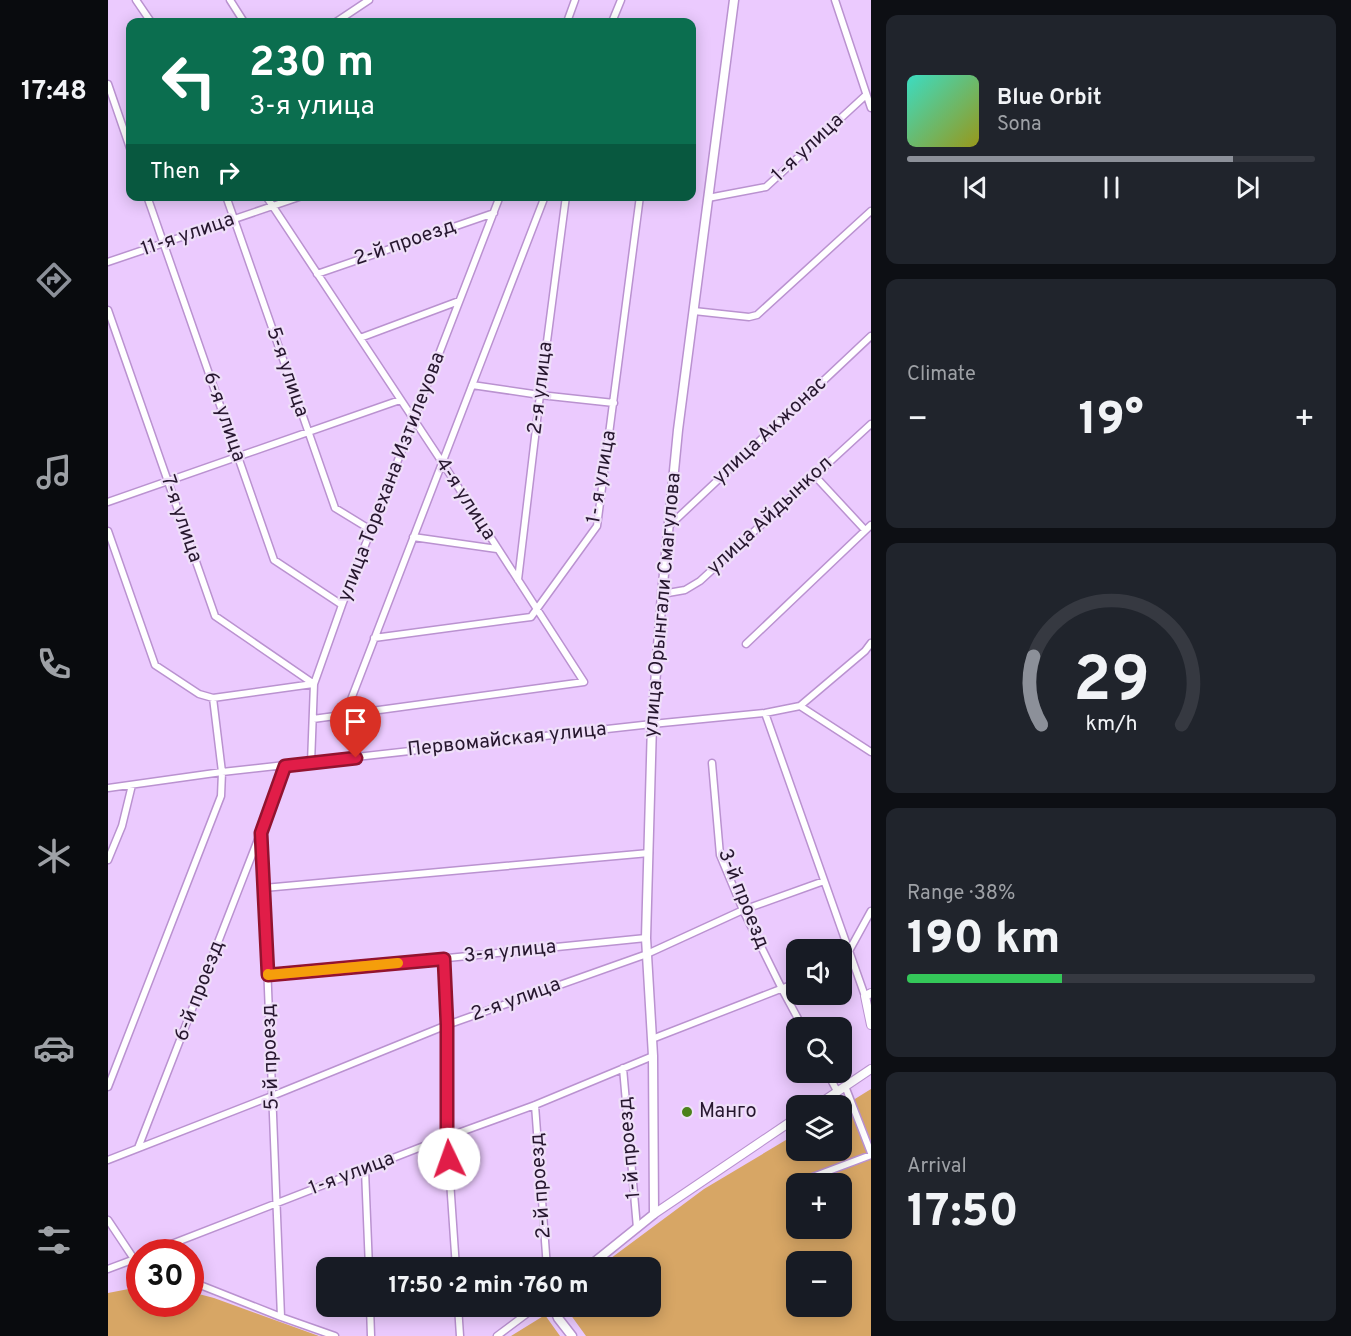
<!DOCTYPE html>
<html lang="en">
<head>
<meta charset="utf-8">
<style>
  body { margin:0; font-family:Overpass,sans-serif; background:#20242c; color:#f1f3f6; height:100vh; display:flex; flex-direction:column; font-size:22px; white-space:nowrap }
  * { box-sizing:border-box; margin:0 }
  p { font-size:20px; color:#9ea1a6 }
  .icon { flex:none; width:33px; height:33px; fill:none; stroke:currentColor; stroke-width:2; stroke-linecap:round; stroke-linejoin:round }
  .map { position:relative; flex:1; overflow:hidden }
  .side { display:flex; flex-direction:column; gap:15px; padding:15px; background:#0d0f14; width:480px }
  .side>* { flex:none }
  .top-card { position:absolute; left:18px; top:18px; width:570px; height:183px; border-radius:12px; box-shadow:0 3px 15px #0003; background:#0b6e4f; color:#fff; overflow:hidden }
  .tools { position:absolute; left:678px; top:939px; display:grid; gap:12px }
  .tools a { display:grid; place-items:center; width:66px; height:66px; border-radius:12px; background:#171b24; box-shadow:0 3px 15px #0003; font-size:30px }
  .speed { position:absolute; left:18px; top:1239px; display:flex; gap:12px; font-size:30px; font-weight:700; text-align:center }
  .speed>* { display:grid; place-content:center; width:78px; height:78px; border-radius:50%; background:#171b24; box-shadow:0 3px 15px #0003; line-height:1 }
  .speed .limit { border:9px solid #d22; background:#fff; color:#111 }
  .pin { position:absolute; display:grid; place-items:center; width:51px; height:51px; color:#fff; margin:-62px -26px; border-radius:50% 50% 50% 0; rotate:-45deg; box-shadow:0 0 6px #0007 }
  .pin .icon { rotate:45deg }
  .me { position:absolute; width:66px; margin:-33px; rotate:357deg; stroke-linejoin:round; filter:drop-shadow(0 0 4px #0008) }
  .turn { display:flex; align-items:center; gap:21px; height:126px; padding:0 24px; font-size:27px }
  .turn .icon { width:78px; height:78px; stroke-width:2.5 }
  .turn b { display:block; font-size:42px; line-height:51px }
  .then { display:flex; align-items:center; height:57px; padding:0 24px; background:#0003; gap:12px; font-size:22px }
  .big { font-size:45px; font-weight:800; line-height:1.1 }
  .side .tile { flex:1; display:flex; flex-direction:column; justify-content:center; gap:9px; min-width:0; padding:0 21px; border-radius:12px; background:#20242c }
  .side .dial { align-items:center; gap:0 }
  .dial svg { height:156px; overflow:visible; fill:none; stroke:#363941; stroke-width:7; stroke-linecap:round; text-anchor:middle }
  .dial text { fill:#f1f3f6; stroke:none }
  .song { display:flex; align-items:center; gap:18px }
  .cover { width:72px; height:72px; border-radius:9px; background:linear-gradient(135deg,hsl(170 70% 55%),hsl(60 70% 35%)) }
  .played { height:6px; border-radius:3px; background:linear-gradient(90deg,#8c9099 80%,#363941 80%) }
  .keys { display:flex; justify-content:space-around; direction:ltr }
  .heat { display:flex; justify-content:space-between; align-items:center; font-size:33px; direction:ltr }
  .charge { height:9px; border-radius:4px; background:linear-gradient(90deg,#34c759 38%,#363941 0) }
  .trip { position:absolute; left:208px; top:1257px; width:345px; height:60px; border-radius:12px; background:#171b24; box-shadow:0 3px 15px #0003; font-weight:800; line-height:60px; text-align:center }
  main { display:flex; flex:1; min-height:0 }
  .tabs { display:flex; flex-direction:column; width:108px; justify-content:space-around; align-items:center; background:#090b0e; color:#9ea1a6 }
  .tabs .icon { width:42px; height:42px }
  .tabs .active { color:#8c9099 }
  .tabs b { font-size:27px; color:#f1f3f6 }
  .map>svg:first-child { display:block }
  .green { fill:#d7a665; fill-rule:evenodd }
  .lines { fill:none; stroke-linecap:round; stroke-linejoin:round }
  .minor-casing { stroke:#ba92d0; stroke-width:9 }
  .tertiary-casing { stroke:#ba92d0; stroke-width:10 }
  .secondary-casing { stroke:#ba92d0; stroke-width:11 }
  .minor { stroke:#fff; stroke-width:6 }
  .tertiary { stroke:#fff; stroke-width:8 }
  .secondary { stroke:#fff; stroke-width:8 }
  .route-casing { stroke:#92132f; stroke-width:15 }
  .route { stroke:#e11d48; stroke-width:10 }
  .slow { stroke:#f59e0b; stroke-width:10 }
  .poi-dot { fill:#4c821a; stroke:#efdff9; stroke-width:2 }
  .labels { text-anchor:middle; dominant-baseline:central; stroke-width:4.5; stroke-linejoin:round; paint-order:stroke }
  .street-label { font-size:20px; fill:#27172f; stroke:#efdff9 }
  .poi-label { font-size:20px; fill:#27172f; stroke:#efdff9; text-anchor:start }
</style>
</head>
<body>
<main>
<nav class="tabs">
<b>17:48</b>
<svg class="icon active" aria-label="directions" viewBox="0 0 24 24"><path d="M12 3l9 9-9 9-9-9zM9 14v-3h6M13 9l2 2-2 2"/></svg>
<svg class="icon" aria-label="music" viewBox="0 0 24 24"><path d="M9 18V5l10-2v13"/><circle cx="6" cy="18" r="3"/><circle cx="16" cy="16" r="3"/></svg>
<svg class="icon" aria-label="phone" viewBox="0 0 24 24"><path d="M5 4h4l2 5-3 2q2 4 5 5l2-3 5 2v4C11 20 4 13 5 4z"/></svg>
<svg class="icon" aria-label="climate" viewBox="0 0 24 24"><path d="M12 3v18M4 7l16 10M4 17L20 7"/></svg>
<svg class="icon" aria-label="car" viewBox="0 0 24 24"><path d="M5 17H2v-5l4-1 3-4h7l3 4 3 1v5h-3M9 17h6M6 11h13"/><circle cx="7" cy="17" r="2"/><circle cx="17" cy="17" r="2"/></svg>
<svg class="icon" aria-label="filters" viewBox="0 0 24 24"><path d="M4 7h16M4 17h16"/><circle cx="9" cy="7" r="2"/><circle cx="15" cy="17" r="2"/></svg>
</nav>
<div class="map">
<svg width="763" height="1336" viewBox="0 0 763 1336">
  <rect width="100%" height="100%" fill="#ebcafe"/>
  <path class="green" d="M763,1089V1336H478L457,1307L543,1306V1268L491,1267L596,1189L688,1134V1150H734V1107ZM688,1184H734V1228H688ZM688,1262H734V1306H688Z
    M31,1287L32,1304H82L83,1292L106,1298L211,1336H0V1293Z
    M437,1315L452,1336H403Z"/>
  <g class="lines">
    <g class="minor-casing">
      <path id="minor" d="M28,0L43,22
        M122,0L136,22
        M727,0L763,108
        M228,22L261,0
        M459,22L467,0
        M504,22L513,0
        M0,84L22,148
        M39,196L166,560L234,605
        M118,196L227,508L263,530
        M158,196L334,462L476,682L205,719
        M600,198L658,187L758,95
        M0,262L194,196
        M209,274L386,213
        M0,310L107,616L206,684
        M586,311L641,317L649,315L763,211
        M252,338L351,301
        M364,385L432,395L506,403
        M706,475L757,530
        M0,502L292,400
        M561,526L763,336
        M0,531L47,665L91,694L105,698L205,684
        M305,537L389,549
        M410,580L432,395L458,196
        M554,594L577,590L592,581L763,424
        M266,638L423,617L489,526L532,196
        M638,644L763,525
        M692,706L763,752
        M657,713L757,996
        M237,715L437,196
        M203,763L206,684L234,605L392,196
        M604,763L612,855L635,910L674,989L695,1028
        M0,788L114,772L544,724L657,713L692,706L757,651L763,643
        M0,860L14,826L24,785
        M156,888L541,853
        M741,951L763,911
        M336,959L339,1025V1137L348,1268
        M734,967L745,962
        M160,976L538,938
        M544,1039L688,983
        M515,1068L529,1228
        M719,1072L729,1091
        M737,1086L763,1153
        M0,1087L113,796L114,772L105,698
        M427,1105L439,1268
        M30,1148L151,837
        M0,1160L164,1096L339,1025L539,954L635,910L716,881
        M257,1170L261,1268
        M702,1178L763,1155
        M0,1220L26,1259
        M43,1252L339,1137L427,1105L545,1056
        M0,1269L32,1257
        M82,1281L173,1317L227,1336
        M262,1306L263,1336
        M350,1306L352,1336
        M173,1317L156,888L153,833L177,766
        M389,1336L429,1306"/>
    </g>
    <g class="tertiary-casing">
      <path id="tertiary" d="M763,993L757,996L763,1025
        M708,1106L763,1069
        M546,1214L688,1118"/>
    </g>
    <g class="secondary-casing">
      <path id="secondary" d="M479,1268L546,1214L545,1056L538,938L544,724L554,594L570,430L626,0
        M445,1306L450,1318L464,1336"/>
    </g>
    <use href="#minor" class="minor"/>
    <use href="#tertiary" class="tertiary"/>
    <use href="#secondary" class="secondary"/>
  </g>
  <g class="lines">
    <g class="route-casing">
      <path id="route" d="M248,758L177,766L153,833L160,975L336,959L339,1025V1137L341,1159"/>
    </g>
    <use href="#route" class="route"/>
    <path class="slow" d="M160,974V975L290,963"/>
  </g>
  <circle class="poi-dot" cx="579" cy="1112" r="6"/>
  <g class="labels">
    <g class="street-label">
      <text transform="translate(700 148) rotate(-43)">1-я улица</text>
      <text transform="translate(80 235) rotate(-19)">11-я улица</text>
      <text transform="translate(297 243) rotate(-19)">2-й проезд</text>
      <text transform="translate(179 372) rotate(71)">5-я улица</text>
      <text transform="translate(433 388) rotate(-83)">2-я улица</text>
      <text transform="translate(116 417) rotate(71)">6-я улица</text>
      <text transform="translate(662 431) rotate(-43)">улица Акжонас</text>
      <text transform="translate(284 477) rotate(-69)">улица Торехана Изтилеуова</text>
      <text transform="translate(494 477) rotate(-80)">1- я улица</text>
      <text transform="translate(357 499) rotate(57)">4-я улица</text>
      <text transform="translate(662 516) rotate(-43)">улица Айдынкол</text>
      <text transform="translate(73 519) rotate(71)">7-я улица</text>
      <text transform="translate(555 605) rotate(-85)">улица Орынгали Смагулова</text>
      <text transform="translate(399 740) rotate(-6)">Первомайская улица</text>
      <text transform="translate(635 899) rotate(68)">3-й проезд</text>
      <text transform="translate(402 952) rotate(-6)">3-я улица</text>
      <text transform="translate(92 991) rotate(-69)">6-й проезд</text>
      <text transform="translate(408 1000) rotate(-20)">2-я улица</text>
      <text transform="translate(163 1057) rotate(-92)">5-й проезд</text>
      <text transform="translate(522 1148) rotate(-95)">1-й проезд</text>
      <text transform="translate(244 1174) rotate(-21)">1-я улица</text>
      <text transform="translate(433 1186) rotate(-94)">2-й проезд</text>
    </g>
    <g class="poi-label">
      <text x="591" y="1112">Манго</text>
    </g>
  </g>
</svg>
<div class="tools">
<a><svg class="icon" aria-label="sound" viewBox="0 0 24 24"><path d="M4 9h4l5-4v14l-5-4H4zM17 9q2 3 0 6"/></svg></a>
<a><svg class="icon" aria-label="search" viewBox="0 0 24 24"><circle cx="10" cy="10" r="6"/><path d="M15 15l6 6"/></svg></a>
<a><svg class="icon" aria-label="layers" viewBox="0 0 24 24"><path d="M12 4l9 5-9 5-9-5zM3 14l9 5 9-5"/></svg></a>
<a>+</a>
<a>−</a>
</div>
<div class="speed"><div class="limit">30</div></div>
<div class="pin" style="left:248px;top:758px;background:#d93025"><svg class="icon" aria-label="arrive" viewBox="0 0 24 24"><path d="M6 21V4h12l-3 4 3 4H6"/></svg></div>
<svg class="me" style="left:341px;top:1159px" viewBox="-20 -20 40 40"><circle r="19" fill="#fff"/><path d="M0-13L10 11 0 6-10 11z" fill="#e11d48"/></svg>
<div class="trip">17:50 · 2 min · 760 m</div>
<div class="top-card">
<div class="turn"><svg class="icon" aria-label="left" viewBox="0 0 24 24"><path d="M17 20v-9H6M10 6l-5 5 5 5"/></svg><div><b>230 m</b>3-я улица</div></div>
<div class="then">Then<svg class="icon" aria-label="right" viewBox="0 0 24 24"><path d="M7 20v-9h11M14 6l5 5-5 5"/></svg></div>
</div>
</div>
<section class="side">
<div class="tile">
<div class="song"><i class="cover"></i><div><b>Blue Orbit</b><p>Sona</p></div></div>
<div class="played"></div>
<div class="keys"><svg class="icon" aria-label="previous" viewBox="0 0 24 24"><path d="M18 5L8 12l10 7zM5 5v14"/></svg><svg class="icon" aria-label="pause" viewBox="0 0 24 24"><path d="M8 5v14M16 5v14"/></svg><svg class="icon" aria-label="next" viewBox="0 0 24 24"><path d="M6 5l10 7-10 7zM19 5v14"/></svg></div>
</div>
<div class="tile"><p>Climate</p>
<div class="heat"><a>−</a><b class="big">19°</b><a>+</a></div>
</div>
<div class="tile dial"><svg viewBox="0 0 100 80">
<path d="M14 69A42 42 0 1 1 86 69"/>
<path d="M14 69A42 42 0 0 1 10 34" stroke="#8c9099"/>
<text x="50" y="56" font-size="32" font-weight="700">29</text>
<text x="50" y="72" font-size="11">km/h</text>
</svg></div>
<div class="tile"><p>Range · 38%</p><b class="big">190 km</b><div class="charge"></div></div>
<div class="tile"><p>Arrival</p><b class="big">17:50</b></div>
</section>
</main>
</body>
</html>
